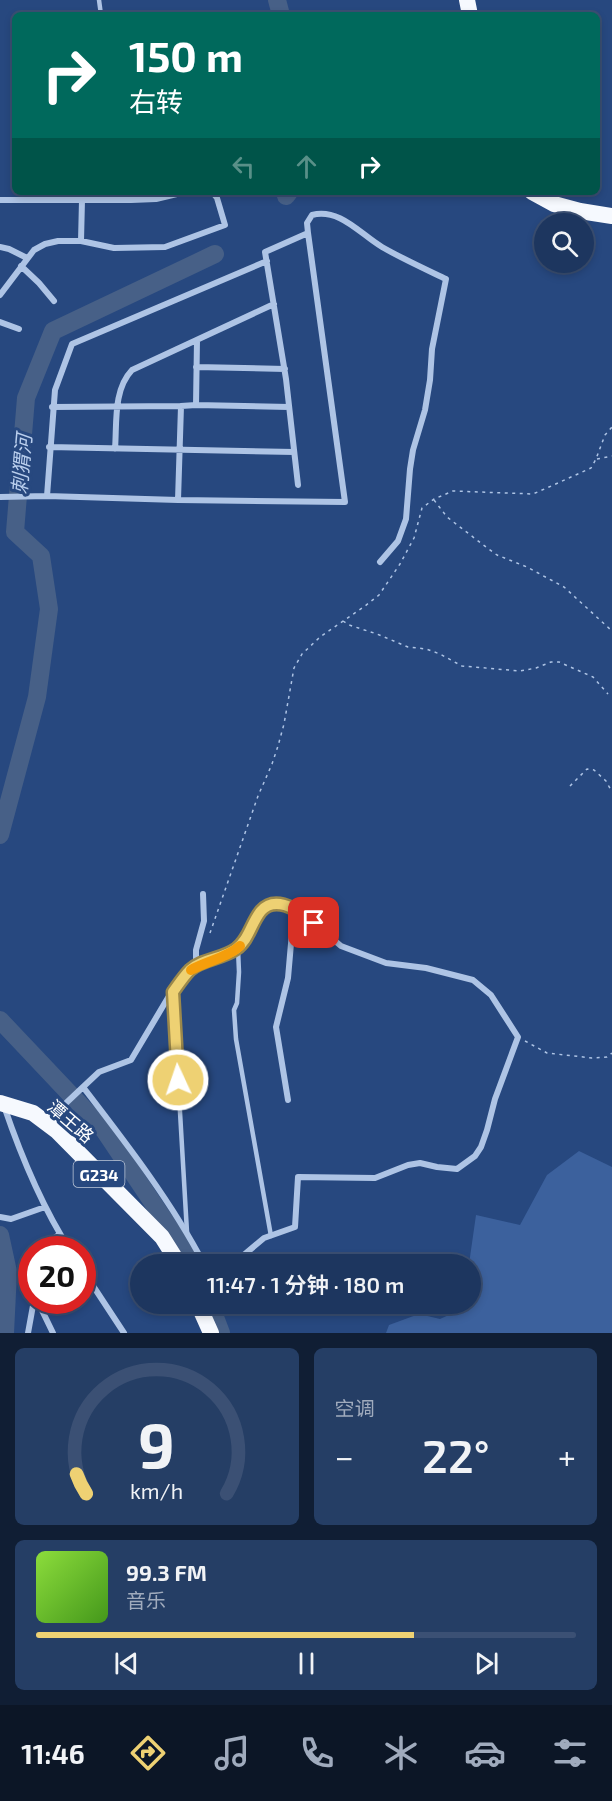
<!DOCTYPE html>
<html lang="zh">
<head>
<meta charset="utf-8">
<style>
  body { margin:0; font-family:"Exo 2","Noto Sans SC",sans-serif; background:#253e65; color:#f1f3f6; height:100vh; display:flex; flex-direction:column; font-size:22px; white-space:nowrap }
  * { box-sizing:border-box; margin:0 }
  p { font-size:20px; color:#a0abbd }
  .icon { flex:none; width:33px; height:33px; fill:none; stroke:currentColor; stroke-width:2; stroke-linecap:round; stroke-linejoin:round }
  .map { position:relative; height:1333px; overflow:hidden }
  .details { display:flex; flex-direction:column; gap:15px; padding:15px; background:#101e34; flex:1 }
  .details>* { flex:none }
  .top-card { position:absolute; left:12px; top:12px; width:588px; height:183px; border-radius:9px; box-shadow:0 3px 9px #0003,0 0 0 2px #3b5074; background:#00695c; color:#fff; overflow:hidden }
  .buttons { position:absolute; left:534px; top:213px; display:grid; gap:12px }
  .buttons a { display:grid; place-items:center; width:60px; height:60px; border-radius:50%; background:#1d365f; box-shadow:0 3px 9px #0003,0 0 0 2px #3b5074; font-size:30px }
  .speed { position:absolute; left:18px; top:1236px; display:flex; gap:12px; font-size:30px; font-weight:700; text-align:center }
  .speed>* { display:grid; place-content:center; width:78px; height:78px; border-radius:50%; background:#1d365f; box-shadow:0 3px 9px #0003,0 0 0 2px #3b5074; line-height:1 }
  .speed .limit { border:9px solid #d22; background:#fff; color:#111 }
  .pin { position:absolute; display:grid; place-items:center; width:51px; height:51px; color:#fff; margin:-26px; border-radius:12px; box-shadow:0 3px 9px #0006 }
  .me { position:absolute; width:66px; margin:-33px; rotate:357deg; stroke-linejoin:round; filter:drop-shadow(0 0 4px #0008) }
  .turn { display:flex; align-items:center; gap:21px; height:126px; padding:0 18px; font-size:27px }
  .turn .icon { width:78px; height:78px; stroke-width:2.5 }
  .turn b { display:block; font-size:42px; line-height:51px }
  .lanes { display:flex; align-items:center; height:57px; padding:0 18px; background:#0003; justify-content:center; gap:30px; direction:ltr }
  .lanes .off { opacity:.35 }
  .big { font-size:45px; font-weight:600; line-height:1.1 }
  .details .tile { flex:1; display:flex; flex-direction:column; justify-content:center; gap:9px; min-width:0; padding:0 21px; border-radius:9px; background:#253e65 }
  .details .dial { align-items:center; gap:0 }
  .dial svg { height:156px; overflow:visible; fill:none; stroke:#3b5074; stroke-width:7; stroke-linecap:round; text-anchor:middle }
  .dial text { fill:#f1f3f6; stroke:none }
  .song { display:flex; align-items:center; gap:18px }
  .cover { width:72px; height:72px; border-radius:9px; background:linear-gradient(135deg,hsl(90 70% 55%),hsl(100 70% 35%)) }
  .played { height:6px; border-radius:3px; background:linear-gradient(90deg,#eed173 70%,#3b5074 70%) }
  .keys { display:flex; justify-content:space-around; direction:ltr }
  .heat { display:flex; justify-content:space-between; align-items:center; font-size:33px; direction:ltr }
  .details .tiles { flex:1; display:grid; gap:15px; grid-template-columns:1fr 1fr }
  .tile:last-child { grid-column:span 2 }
  .trip { position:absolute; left:130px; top:1254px; width:351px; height:60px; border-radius:30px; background:#1d365f; box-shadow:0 3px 9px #0003,0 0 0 2px #3b5074; font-weight:600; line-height:60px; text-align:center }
  .menu { display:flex; height:96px; justify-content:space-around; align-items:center; background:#0c1626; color:#a0abbd }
  .menu .icon { width:42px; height:42px }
  .menu .selected { color:#eed173 }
  .menu b { font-size:27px; color:#f1f3f6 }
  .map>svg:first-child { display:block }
  .green { fill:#3c619d }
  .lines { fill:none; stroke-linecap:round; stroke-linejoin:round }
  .river { stroke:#476087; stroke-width:18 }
  .path { stroke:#aec4e5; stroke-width:1.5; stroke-dasharray:3 4.5; stroke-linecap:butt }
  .service { stroke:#aec4e5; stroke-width:4.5 }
  .minor { stroke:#aec4e5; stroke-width:6 }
  .trunk { stroke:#f6f9fe; stroke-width:16 }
  .route-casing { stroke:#9b884b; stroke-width:15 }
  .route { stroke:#eed173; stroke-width:10 }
  .slow { stroke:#f59e0b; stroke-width:10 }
  .labels { text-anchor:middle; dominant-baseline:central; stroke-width:6; stroke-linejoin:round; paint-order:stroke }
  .shield { fill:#27487f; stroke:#bec8d9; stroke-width:1.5 }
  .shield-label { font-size:16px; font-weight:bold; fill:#fff }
  .street-label { font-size:18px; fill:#fff; stroke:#27487f }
  .water-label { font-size:20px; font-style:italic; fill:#b9ceed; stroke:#27487f }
</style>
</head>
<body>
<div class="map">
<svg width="612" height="1333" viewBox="0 0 612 1333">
  <rect width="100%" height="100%" fill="#27487f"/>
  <path class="green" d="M579,1151L612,1167V1333H386L389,1325L419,1314L440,1319L462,1309L463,1304H471V1264H469L476,1215L520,1225L547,1175Z"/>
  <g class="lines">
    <path class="river" d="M277,0L281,15
      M286,196L289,192
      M0,835L37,697L49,609L41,556L15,532L26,398L53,331L215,254
      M0,1020L104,1130L194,1264
      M0,1235L8,1272L5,1333
      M210,1304L221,1333"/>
    <path class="path" d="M597,459L612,456
      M434,500L447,517L486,547L497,555L527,567L564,587L612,631
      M343,621L349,625L377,634L408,647L426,649L440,654L462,666L520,671L536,668L551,662H559L593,677L608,694
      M570,786L587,769L594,770L606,781L612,792
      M210,933L258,796L272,764L278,746L284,724L294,668L302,654L320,637L365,606L379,595L400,564L414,538L422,508L434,499L453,491L533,494L549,487L591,468L596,459L605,435L612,427
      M525,1041L547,1053L592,1058L607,1057L612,1053"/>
    <path class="service" d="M99,0L101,15
      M238,949L239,972L237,1003L234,1010L236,1039L271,1236
      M173,992L187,1232"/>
    <path class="minor" d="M0,200H131L156,199L181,193H213L217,198L225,225L165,247L114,248L81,241H58L45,244L34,250L0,295
      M81,241L82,200
      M0,247L9,249L27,258
      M21,266L39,283L54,301
      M0,322L19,329
      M196,367L285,369
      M196,405L289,407
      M52,407L181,406
      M49,447L294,452
      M115,449C117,423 113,390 132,370L274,304
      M298,485L286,379L265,252L308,233
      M47,496L55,390L72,344L267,261
      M0,497L47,496L178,500L345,502L308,233L307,223L312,215C340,208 360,234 382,247C403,259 425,269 446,279L432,349L430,380L425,410L413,450L410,469L406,519L398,541L380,562
      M178,500L181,406L196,405L197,340
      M196,967V950L204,921L203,894
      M288,1100L276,1027L288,978L294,909
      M4,1106C21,1156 41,1205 70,1250
      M46,1122L83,1087
      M0,1217L11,1219L45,1207
      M38,1250L60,1234
      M204,1264C171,1201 126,1143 83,1087L99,1072L131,1060L169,996L190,970L238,949L247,937L261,911L269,906L282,904L301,912L341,946L386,963L426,968L473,980L491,995L518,1037L495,1099L487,1130L481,1147L475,1156L457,1169L437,1167L420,1163L408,1165L375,1178L298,1177L295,1227L264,1238L233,1264
      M82,1269L124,1333
      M37,1300L53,1333
      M28,1333L34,1300"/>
    <path class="trunk" d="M467,0L470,15
      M532,192L554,204L580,211L612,216
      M0,1103L33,1113L57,1131L162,1237L179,1264
      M198,1304L211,1333"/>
  </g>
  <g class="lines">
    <g class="route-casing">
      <path id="route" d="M178,1080L173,992C178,985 184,976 190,970C202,959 222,959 236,949C249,940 251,923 261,911C276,894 301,912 314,923"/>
    </g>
    <use href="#route" class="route"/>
    <path class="slow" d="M191,970C207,961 227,958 240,946"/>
  </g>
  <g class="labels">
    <rect class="shield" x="73.5" y="1161" width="51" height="26" rx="4.5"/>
    <g class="shield-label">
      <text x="99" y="1174">G234</text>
    </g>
    <g class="street-label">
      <text transform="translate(71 1121) rotate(41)">潭王路</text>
    </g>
    <g class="water-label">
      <text transform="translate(21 464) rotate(-85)">刺猬河</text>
    </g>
  </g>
</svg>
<div class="buttons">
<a><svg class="icon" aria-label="search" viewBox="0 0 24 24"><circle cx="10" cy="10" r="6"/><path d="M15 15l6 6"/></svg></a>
</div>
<div class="speed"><div class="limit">20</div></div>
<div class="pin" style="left:314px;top:923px;background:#d93025"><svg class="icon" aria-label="arrive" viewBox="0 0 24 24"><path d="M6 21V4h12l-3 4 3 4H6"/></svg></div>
<svg class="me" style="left:178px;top:1080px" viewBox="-20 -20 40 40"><circle r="17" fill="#eed173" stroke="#fff" stroke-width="3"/><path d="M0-11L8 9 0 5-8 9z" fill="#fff"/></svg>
<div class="trip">11:47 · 1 分钟 · 180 m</div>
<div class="top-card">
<div class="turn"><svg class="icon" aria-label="right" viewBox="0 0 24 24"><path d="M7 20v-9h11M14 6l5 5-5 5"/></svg><div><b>150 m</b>右转</div></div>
<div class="lanes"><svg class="icon off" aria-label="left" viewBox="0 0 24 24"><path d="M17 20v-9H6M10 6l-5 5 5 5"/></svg><svg class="icon off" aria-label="ahead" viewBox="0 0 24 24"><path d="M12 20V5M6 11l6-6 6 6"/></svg><svg class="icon" aria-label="right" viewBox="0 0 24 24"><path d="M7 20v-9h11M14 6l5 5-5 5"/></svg></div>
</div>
</div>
<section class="details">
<div class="tiles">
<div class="tile dial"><svg viewBox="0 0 100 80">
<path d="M14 69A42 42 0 1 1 86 69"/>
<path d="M14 69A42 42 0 0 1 9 59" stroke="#eed173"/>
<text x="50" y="56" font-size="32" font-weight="700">9</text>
<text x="50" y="72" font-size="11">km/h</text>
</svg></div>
<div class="tile"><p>空调</p>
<div class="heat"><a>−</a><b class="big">22°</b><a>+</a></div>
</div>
<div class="tile">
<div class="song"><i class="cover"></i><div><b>99.3 FM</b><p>音乐</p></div></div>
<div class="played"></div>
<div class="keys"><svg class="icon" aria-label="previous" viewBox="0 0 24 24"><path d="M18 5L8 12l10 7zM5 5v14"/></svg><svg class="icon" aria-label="pause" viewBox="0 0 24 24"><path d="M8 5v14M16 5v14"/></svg><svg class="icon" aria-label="next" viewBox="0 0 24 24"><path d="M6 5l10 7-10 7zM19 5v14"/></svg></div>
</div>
</div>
</section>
<nav class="menu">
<b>11:46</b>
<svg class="icon selected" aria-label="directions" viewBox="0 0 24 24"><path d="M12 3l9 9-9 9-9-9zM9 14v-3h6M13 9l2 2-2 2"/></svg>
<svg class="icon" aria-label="music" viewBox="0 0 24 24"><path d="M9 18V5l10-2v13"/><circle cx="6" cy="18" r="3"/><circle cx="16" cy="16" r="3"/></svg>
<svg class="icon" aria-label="phone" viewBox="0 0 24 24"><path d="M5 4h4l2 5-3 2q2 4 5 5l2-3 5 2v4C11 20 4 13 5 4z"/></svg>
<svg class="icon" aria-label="climate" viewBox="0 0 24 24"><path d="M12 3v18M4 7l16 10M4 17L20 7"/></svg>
<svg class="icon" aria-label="car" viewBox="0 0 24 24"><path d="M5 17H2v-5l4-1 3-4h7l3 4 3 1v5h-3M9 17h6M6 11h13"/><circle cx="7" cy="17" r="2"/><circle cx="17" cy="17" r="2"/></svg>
<svg class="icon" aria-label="filters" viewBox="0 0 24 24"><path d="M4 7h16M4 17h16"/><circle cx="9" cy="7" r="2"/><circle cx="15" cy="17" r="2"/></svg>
</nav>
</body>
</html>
